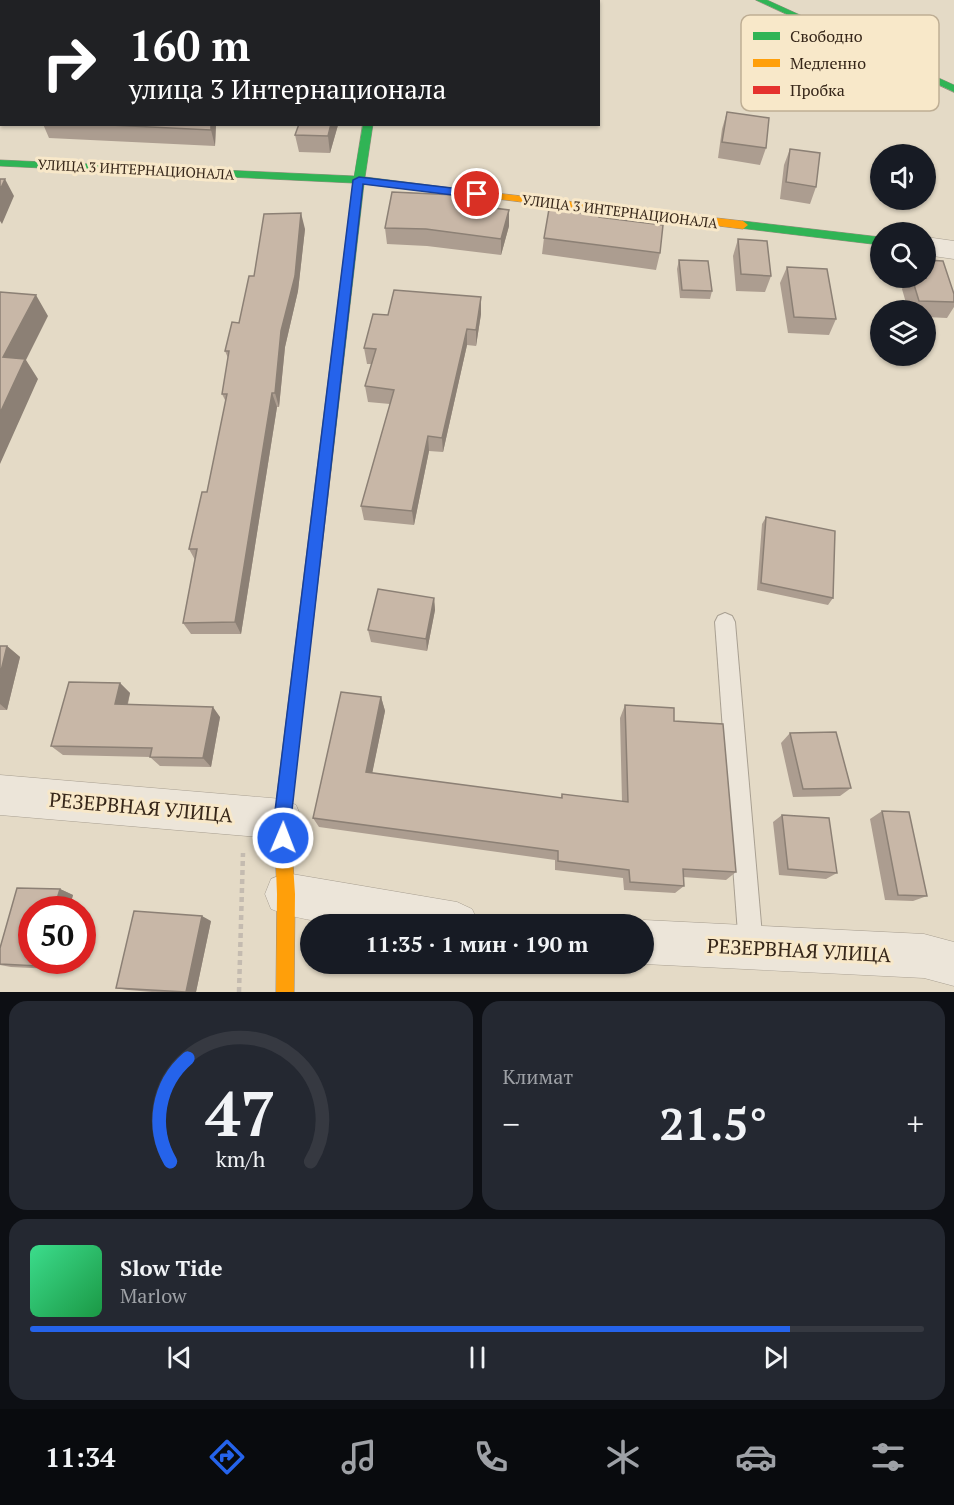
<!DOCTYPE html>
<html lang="ru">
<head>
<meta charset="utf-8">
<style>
  body { margin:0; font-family:"PT Serif",serif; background:#242831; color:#f1f3f6; height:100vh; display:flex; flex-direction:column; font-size:22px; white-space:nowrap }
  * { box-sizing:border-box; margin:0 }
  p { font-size:20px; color:#9ea1a6 }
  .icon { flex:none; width:33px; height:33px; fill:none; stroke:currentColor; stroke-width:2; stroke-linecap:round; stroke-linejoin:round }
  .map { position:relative; height:992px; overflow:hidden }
  .sheet { display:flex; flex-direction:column; gap:9px; padding:9px; background:#0d0f14; flex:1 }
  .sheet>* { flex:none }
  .hud { position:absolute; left:0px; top:0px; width:600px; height:126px; box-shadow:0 2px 4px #0004; background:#202124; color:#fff; overflow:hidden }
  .controls { position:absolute; left:870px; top:144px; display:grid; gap:12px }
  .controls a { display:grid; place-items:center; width:66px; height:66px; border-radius:50%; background:#171b24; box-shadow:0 2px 4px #0004; font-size:30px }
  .speed { position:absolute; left:18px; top:896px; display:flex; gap:12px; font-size:30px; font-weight:700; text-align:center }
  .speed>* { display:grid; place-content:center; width:78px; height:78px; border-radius:50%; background:#171b24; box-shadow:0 2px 4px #0004; line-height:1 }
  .speed .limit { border:9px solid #d22; background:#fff; color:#111 }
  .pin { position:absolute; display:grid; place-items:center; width:51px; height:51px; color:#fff; margin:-26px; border:3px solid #fff; border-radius:50%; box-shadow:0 2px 6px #0007 }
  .me { position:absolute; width:66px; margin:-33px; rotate:1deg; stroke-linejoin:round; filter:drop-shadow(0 0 4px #0008) }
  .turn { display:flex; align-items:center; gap:21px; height:126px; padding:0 30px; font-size:27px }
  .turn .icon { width:78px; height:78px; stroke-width:2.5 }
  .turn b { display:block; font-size:42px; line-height:51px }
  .big { font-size:45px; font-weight:700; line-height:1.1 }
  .sheet .widget { flex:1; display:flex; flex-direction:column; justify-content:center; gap:9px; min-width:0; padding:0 21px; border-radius:18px; background:#242831 }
  .sheet .dial { align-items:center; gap:0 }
  .dial svg { height:156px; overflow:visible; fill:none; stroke:#363941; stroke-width:7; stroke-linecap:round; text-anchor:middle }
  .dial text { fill:#f1f3f6; stroke:none }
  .song { display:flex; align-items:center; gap:18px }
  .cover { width:72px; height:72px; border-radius:9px; background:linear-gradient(135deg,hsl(150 70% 55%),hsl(140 70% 35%)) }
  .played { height:6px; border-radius:3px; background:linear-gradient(90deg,#2563eb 85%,#363941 85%) }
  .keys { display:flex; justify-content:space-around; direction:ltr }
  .heat { display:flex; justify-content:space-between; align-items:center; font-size:33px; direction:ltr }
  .sheet .tiles { flex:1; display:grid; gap:9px; grid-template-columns:1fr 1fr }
  .widget:last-child { grid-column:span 2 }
  .trip { position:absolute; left:300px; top:914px; width:354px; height:60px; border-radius:30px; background:#171b24; box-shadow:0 2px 4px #0004; font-weight:700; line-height:60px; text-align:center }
  .tab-bar { display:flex; height:96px; justify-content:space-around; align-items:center; background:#090b0e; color:#9ea1a6 }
  .tab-bar .icon { width:42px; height:42px }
  .tab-bar .on { color:#2563eb }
  .tab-bar b { font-size:27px; color:#f1f3f6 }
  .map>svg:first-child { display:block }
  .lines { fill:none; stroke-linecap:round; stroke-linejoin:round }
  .lane-casing { stroke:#a89f91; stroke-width:2 }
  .street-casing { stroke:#a89f91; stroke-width:1 }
  .fast-casing { stroke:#988e80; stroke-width:1 }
  .slow-casing { stroke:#988e80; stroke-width:1 }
  .jam-casing { stroke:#988e80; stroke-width:1 }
  .path { stroke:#c4bbb0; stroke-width:4.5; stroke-dasharray:5 4; stroke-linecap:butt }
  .lane { fill:#ece5d9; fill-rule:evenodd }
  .street { fill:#ece5d9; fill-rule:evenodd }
  .fast { fill:#30b455; fill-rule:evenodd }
  .slow { fill:#ff9f0a; fill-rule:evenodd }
  .jam { fill:#e5322d; fill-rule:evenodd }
  .wall { fill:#ac9d90 }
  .shaded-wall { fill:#8c8075 }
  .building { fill:#c8b7a7; stroke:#8c8075; stroke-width:1.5 }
  .route { fill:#2563eb; stroke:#184099; stroke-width:1.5 }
  .labels { text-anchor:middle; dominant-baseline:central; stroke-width:6; stroke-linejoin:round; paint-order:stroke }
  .far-street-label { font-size:14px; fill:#362619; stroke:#f8e8c9 }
  .near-street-label { font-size:20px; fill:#362619; stroke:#f8e8c9 }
  .key { fill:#f8e8c9; stroke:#beae94; stroke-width:1.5 }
  .key-label { font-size:16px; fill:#362619 }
</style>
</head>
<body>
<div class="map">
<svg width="954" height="992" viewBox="0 0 954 992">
  <rect width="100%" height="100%" fill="#e4dac6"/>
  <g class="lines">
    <g class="lane-casing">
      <path id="lane" d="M725,613L732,616L735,622L763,947L759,955L751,959L743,955L739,947L715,622L718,616Z"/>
    </g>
    <g class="street-casing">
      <path id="street" d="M926,237L954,241V259L926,255Z
        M0,775L282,799L296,805L302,819L296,833L282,839L0,815Z
        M286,873L457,902L472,909L479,924C415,924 330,933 271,909L265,894L271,879Z
        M644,920L924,934L954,942V986L924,978L644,964L642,963L644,924H635Z"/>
    </g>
    <g class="fast-casing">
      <path id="fast" d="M756,0H767L954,85V92Z
        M363,124H373L365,177L460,189L465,192L460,195L364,184L331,470L329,474H319L317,470L353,183L0,166V160L354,176Z
        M743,221L880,237V245L739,228L738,225Z"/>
    </g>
    <g class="slow-casing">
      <path id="slow" d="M460,189L743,221L748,225L743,229L456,194L455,192Z
        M324,465L329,466L331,470L290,819L295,894L294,992H276L277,894L274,819L317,470L319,466Z"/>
    </g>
    <g class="jam-casing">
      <path id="jam" d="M386,0H394L385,2Z"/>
    </g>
    <path class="path" d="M239,992L243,853"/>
    <use href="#lane" class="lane"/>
    <use href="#street" class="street"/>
    <use href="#fast" class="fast"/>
    <use href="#slow" class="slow"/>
    <use href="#jam" class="jam"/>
  </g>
  <path class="wall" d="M822,35L817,52L793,69L757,52L762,36Z
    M727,112L766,148L760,165L718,158L722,129Z
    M43,124H216L215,146L49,138Z
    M338,125L330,153L299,152L295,135Z
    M790,149L816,187L810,204L780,199L784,165Z
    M456,195V203L509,210V226L501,255L427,246L387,244L385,228Z
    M305,229L298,291L285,347L279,407H277L241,634H191L183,623L195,560L189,549L207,492L226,402L222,394L228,358L225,351L239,323L254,276Z
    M544,238L660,253L656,270L542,254Z
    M738,239L771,276L765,292L736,291L733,256Z
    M679,260L712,291L710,299L680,298L677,269Z
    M787,267L836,319L829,335L788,333L780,283Z
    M908,278H926L954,294V307L947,318L926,317V310H908L902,289Z
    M481,297V314L476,346L467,345L443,452L429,451L414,525L364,520L361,506L390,404L368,402L365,386L372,364H367L364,348L388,315Z
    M766,517L833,598L828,605L757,590L762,524Z
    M434,598L435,610L427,651L371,642L368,630Z
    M0,646H7L20,657L7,710H0Z
    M120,683L130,693L128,704L220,717L211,767L160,766L150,757L63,755L51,746Z
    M381,697L385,711L372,773L561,798L562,794L622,802L620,718L625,705L674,721L736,872L726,880L683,877L684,886L675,893L624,890L623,878L555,870V860L319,827L313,818Z
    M790,733L851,788L840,796L793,797L781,743Z
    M882,811L927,896L913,901L885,900L870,819Z
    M782,815L837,873L826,879L779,875L773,822Z
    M17,888L60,889L73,895L69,909H32V960H55L53,969L11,967L0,965V948Z
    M211,921L196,992H152L128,990L116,988Z"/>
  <path class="shaded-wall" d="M822,35L817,52L793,69L799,52Z
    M211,124H216L215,146L211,130Z
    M331,124H338V125L330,153L328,136Z
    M5,179L14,196L2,224L0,221V190Z
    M509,210V226L501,255V239Z
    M301,213L305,229L298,291L285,347L279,407L275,393L281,331Z
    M36,295L48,316L26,360L38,379L0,464V413L3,357Z
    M481,297V314L476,346V330Z
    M467,329V345L443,452L442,438Z
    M272,393L277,407L241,634L235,622Z
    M428,436L429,451L414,525L412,511Z
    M434,598L435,610L427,651L426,639Z
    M7,646L20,657L7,710L0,704V675Z
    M120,683L130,693L125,714L115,704Z
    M381,697L385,711L370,784L366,772Z
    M213,707L220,717L211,767L203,758Z
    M60,889L73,895L69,909H54Z
    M202,916L211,921L196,992H186Z
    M40,960H55L53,969L39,966Z"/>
  <path class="building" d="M169,0H204V1L210,2H169Z
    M440,0H465V2H440Z
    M727,112L769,118L766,148L722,142Z
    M90,124H211V130Z
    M299,124H331L328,136L295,135Z
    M790,149L820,153L816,187L786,182Z
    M0,179H5L0,190Z
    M392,192L456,195L455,203L509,210L501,239L426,229L385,228Z
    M549,209L599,215V217L663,225L660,253L544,238Z
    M301,213L295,276L281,331L275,393H272L235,622L183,623L197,549H189L202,492H207L227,394H222L229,351H225L232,322L239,323L249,276H254L264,214Z
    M738,239L767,241L771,276L741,274Z
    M679,260L708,261L712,291L682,290Z
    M926,260L943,261L954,294V302L919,301L912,278H926Z
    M787,267L827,269L836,319L794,317Z
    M394,290L481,297L476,330L467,329L442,438L428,436L412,511L361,506L394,390L365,386L376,349L364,348L373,314L388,315Z
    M0,292L36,295L3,357L25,359L0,413Z
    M766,517L835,531L833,598L761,583Z
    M378,589L434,598L426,639L368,630Z
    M0,646H7L0,675Z
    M69,682L120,683L115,704L213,707L203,758L150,757L152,748L51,746Z
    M341,692L381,697L366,772L562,798V794L628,802L625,705L674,708V721L723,724L736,872L683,869L684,886L630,882L629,870L558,861V851L313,818Z
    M836,732L851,788L803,789L790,733Z
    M882,811L909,812L927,896L898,895Z
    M782,815L829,818L837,873L788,869Z
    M17,888L60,889L54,909H32V960H40L39,966L0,964V948Z
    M134,911L202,916L186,992L116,988Z"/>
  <path class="route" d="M359,177L477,191L483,194L477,198L363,184L291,819L292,838L289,844L283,846L277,844L274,819L353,180Z"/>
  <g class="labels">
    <g class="far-street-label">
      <text transform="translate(136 169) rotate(3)">УЛИЦА 3 ИНТЕРНАЦИОНАЛА</text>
      <text transform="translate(620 211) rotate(7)">УЛИЦА 3 ИНТЕРНАЦИОНАЛА</text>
    </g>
    <g class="near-street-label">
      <text transform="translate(141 807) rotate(5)">РЕЗЕРВНАЯ УЛИЦА</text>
      <text transform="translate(799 950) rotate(3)">РЕЗЕРВНАЯ УЛИЦА</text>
    </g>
  </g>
  <rect x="741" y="15" width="198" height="96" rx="9" class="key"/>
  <rect x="753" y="32" width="27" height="8" fill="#30b455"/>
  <rect x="753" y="59" width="27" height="8" fill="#ff9f0a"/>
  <rect x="753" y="86" width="27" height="8" fill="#e5322d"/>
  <g class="key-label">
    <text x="790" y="42">Свободно</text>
    <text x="790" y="69">Медленно</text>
    <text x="790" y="96">Пробка</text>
  </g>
</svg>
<div class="controls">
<a><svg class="icon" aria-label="sound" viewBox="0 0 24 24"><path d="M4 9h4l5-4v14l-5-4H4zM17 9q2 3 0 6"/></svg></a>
<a><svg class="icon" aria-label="search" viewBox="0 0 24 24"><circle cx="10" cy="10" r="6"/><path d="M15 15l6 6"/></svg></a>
<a><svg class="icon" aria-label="layers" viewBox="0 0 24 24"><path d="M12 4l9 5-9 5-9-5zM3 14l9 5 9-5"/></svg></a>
</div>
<div class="speed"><div class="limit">50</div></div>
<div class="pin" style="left:477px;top:194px;background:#d93025"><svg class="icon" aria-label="arrive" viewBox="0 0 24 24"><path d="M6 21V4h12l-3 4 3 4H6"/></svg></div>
<svg class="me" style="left:283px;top:838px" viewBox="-20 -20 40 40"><circle r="17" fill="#2563eb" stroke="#fff" stroke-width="3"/><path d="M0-11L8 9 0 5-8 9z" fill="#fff"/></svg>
<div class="trip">11:35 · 1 мин · 190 m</div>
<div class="hud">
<div class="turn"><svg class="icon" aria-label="right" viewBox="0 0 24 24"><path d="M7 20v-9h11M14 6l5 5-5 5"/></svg><div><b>160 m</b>улица 3 Интернационала</div></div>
</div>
</div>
<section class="sheet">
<div class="tiles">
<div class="widget dial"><svg viewBox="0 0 100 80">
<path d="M14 69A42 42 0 1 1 86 69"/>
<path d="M14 69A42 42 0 0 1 23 16" stroke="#2563eb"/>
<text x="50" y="56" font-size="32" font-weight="700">47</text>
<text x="50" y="72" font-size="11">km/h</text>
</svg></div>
<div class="widget"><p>Климат</p>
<div class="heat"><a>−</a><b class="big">21.5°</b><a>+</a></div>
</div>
<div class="widget">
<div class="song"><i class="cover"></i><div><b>Slow Tide</b><p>Marlow</p></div></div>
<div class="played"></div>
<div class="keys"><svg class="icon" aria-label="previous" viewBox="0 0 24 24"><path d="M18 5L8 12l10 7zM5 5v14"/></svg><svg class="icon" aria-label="pause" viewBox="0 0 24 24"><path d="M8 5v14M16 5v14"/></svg><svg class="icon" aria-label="next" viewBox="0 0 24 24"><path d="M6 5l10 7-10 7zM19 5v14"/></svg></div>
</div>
</div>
</section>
<nav class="tab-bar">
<b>11:34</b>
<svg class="icon on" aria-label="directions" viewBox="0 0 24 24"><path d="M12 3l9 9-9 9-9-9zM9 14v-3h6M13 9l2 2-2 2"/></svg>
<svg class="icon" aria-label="music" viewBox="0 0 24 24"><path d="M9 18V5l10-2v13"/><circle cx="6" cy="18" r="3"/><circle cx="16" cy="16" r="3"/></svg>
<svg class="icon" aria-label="phone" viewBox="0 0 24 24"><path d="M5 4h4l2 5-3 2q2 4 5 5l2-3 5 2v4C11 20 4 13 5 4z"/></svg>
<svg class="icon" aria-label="climate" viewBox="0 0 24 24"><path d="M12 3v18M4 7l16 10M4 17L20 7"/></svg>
<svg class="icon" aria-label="car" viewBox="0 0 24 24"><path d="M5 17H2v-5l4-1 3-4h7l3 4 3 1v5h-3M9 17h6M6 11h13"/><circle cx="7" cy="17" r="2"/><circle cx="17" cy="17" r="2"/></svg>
<svg class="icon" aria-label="filters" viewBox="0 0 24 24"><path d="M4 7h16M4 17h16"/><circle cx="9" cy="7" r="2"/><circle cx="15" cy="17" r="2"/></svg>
</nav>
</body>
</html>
